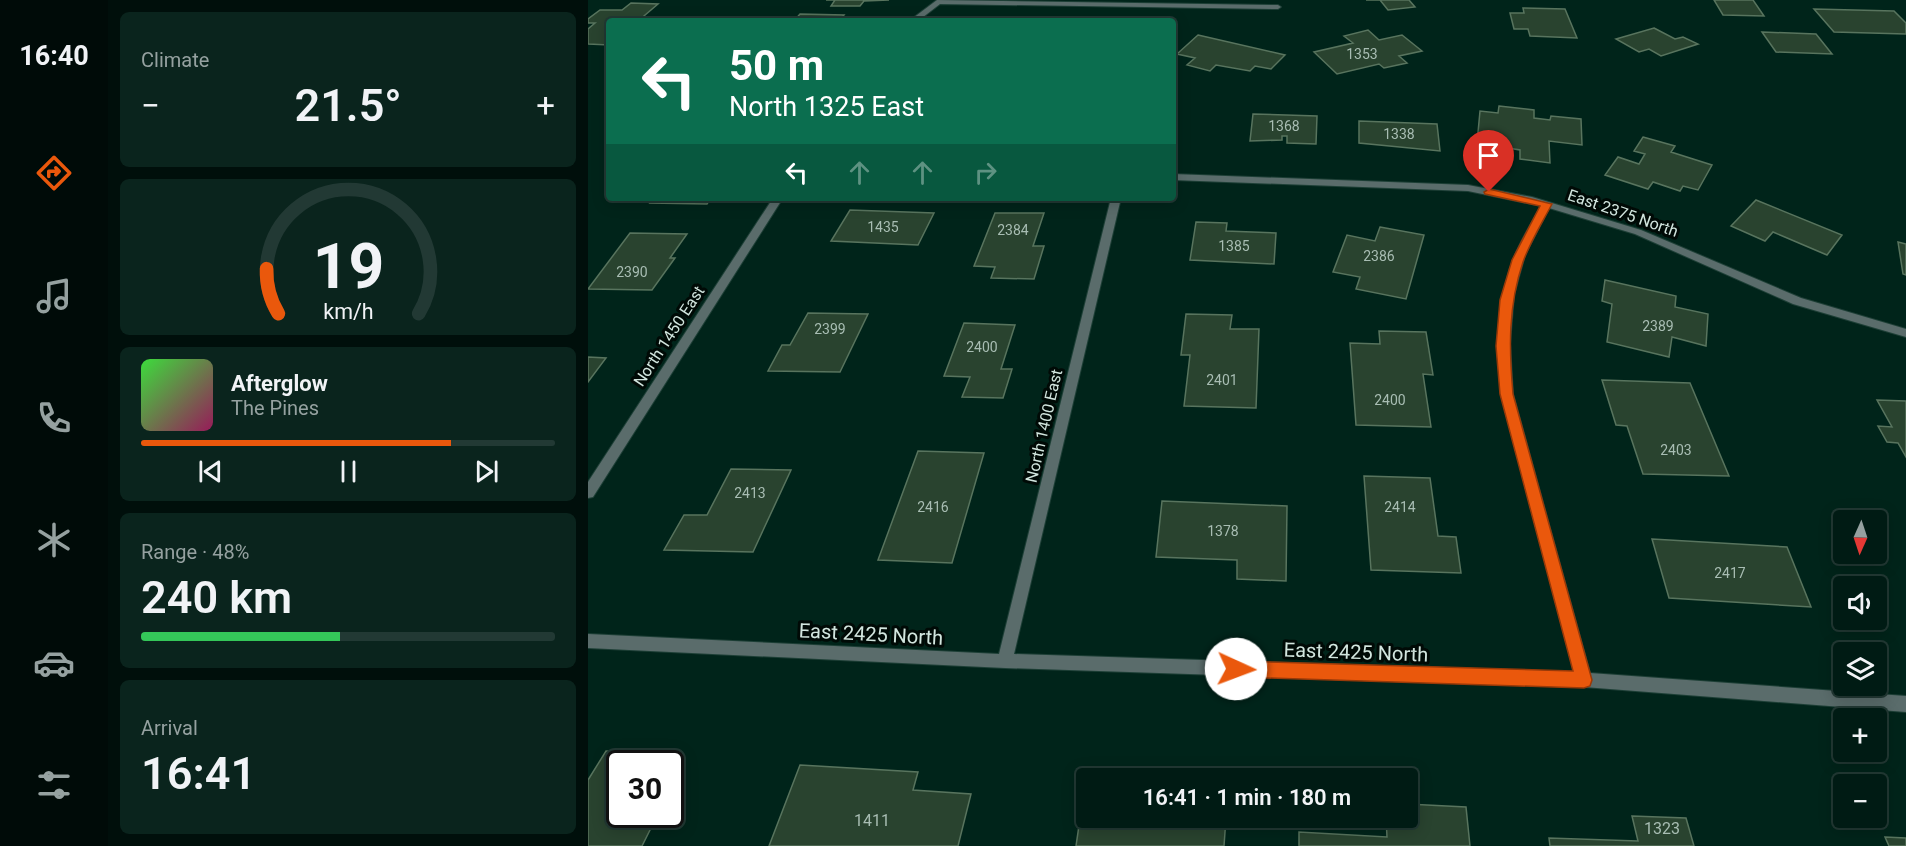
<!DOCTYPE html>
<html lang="en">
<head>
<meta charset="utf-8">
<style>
  body { margin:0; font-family:Roboto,sans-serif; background:#0a241d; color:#f1f3f6; height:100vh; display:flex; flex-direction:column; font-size:22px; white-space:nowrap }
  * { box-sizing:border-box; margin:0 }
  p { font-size:20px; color:#95a1a0 }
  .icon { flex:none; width:33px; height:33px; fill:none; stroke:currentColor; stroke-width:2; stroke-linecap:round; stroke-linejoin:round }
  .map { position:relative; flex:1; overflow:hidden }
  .side { display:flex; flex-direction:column; gap:12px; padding:12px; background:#000f0b; width:480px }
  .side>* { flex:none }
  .guide { position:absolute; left:18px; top:18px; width:570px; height:183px; border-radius:6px; box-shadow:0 3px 15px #0003,0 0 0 2px #223934; background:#0b6e4f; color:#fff; overflow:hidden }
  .needle { width:39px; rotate:183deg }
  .fabs { position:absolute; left:1245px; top:510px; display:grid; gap:12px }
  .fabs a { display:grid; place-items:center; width:54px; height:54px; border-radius:6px; background:#001b14; box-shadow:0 3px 15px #0003,0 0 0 2px #223934; font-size:30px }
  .speed { position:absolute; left:18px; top:750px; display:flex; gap:12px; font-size:30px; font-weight:700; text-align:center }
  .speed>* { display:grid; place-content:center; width:78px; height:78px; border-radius:50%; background:#001b14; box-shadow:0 3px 15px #0003,0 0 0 2px #223934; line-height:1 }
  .speed .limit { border:3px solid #111; border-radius:9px; background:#fff; color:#111 }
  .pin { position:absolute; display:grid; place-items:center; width:51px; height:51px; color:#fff; margin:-62px -26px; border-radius:50% 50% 50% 0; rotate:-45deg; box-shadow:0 0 6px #0007 }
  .pin .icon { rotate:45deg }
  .me { position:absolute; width:66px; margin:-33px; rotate:92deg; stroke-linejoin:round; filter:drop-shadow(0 0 4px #0008) }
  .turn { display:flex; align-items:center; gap:21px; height:126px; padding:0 24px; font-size:27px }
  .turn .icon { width:78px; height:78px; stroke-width:2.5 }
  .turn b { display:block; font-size:42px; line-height:51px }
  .lanes { display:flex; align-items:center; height:57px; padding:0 24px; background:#0003; justify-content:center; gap:30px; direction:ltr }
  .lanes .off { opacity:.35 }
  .big { font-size:45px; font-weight:600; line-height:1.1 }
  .side .card { flex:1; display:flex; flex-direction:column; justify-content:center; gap:9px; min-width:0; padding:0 21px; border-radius:9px; background:#0a241d }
  .side .dial { align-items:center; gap:0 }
  .dial svg { height:156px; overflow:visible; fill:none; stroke:#223934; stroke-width:7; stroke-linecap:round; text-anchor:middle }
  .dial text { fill:#f1f3f6; stroke:none }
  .song { display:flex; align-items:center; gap:18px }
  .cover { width:72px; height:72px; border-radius:9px; background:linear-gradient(135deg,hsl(120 70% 55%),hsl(330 70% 35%)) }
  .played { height:6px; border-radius:3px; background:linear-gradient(90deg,#ea580c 75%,#223934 75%) }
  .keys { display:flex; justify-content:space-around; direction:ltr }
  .heat { display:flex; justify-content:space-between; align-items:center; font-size:33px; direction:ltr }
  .charge { height:9px; border-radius:4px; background:linear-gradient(90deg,#34c759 48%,#223934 0) }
  .trip { position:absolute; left:488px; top:768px; width:342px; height:60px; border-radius:6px; background:#001b14; box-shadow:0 3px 15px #0003,0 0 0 2px #223934; font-weight:600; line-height:60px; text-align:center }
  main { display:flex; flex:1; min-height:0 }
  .tabs { display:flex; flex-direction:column; width:108px; justify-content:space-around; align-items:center; background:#000b08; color:#95a1a0 }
  .tabs .icon { width:42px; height:42px }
  .tabs .on { color:#ea580c }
  .tabs b { font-size:27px; color:#f1f3f6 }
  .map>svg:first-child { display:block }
  .building { fill:#29432f; stroke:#58745e; stroke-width:1.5 }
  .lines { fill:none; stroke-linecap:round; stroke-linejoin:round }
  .minor-casing { stroke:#1d3f36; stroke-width:2 }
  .minor { fill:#5a6c6b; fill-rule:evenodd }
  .route { fill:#ea580c; stroke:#983908; stroke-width:1.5 }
  .labels { text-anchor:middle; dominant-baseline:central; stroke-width:6; stroke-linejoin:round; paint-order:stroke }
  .number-label { font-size:14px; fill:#a8bdb3 }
  .street-label { font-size:16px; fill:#d2e6df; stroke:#000a06 }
  .near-number-label { font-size:16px; fill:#a8bdb3 }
  .near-street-label { font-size:20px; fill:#d2e6df; stroke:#000a06 }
</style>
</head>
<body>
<main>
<nav class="tabs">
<b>16:40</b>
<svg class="icon on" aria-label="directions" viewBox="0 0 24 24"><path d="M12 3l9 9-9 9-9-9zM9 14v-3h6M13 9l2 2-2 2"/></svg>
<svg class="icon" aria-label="music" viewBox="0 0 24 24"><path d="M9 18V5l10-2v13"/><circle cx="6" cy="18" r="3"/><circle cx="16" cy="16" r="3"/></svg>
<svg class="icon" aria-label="phone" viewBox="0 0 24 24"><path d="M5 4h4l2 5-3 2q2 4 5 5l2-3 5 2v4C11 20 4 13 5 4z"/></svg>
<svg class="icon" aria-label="climate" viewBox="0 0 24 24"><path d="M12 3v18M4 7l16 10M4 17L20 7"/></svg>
<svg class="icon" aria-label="car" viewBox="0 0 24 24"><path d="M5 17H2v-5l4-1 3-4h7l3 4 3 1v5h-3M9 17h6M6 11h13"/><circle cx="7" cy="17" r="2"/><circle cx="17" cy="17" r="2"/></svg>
<svg class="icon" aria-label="filters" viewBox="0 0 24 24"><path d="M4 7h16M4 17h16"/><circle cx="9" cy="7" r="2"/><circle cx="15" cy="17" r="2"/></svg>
</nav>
<section class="side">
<div class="card"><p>Climate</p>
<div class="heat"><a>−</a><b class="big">21.5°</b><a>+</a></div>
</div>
<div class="card dial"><svg viewBox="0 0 100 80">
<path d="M14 69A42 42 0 1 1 86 69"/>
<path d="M14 69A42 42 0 0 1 8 46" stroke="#ea580c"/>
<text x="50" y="56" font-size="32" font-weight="700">19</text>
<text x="50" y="72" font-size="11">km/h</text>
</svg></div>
<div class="card">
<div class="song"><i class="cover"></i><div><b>Afterglow</b><p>The Pines</p></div></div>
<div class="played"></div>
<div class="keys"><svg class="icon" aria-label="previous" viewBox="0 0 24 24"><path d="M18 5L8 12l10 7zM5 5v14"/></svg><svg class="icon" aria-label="pause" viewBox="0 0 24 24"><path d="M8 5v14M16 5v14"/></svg><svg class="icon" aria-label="next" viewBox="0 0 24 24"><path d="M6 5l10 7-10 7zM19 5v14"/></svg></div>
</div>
<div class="card"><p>Range · 48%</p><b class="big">240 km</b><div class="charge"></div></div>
<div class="card"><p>Arrival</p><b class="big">16:41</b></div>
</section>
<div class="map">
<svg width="1318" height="846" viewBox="0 0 1318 846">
  <rect width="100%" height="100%" fill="#00241a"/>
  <path class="building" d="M238,0H301L276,1L272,6H243L247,0Z
    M778,0H821L827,7L800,10L792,0Z
    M1126,0H1165L1176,16L1135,15Z
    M43,3L70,4L50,21H21V45L0,44V29L7,23H0V19L12,10H34Z
    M935,8L977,9L989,38L942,36L940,29H926L922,13H936Z
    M1226,9L1306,11L1318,23V34L1246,32Z
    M212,14L256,15L251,21H206Z
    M1066,28L1087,39L1095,37L1110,44L1073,56L1061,49L1051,52L1028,39Z
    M780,30L791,40L814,35L834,51L811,56L819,63L796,68L791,64L749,74L726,52L765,43L756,36Z
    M1174,32L1228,34L1244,54L1188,52Z
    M610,35L697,55L683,69L667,66L662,71L628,65L622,71L599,65L607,58L589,54Z
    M911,106L946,110V118L962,120L963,116L993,119L994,145L961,141L962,163L932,159V150L889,143L892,111L910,113Z
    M665,114L729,116L728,144L699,143V136H694V140L662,141Z
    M771,121L849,124L852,151L771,143Z
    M1055,137L1087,146L1083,152L1124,165L1110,190L1095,186L1092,191L1065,182L1060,189L1017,175L1030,157L1051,164L1057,154L1046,151Z
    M66,198H123L119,204L62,203Z
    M1168,200L1254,235L1239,255L1185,232L1177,241L1143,226Z
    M262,210L346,213L330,245L243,241Z
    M407,213H456L445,246H456L446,279L403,278L407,267L386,266Z
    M608,222L639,223L638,231L688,233L686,264L602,260Z
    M792,227L836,235L818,299L768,289L772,277L745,272L759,235L787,241Z
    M42,233L99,234L82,258H87L64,290L0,289Z
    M1310,242L1318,244V275L1315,274Z
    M1017,280L1088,296L1087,307L1120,314L1118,346L1084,337L1081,357L1019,342L1024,304L1014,301Z
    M220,313L280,314L252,372L180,371L194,345H202Z
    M598,314L644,315L642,329H671L668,408L596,406L602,355H593Z
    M376,323L427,325L413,369H424L415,398L374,397L382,377L356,376Z
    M791,331L838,332L845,375L835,374L843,427L768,425L762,343L792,344Z
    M0,357L18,358L0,382Z
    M1014,380L1102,383L1141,476L1055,474L1039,426L1028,425Z
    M1289,400L1318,401V457L1310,443L1299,442L1290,426L1304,427Z
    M330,451L396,453L364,563L290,560Z
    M143,469L203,470L165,552L76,550L96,515H119Z
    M776,476L842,478L850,536L868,537L873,573L783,570Z
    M574,501L699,506L698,581L649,579V560L568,557Z
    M1064,539L1199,547L1223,607L1081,598Z
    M18,751L76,755L72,764H32V814H70L54,846H0V780Z
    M212,765L330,772L325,790L383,794L370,846H181Z
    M819,804L878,807L882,846H711V832L799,837L798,818H819Z
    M493,812L498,813V818H638L636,846H488Z
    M1044,816L1098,818L1106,846H962L961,838L1050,841Z
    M1297,837L1318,838V846H1301Z"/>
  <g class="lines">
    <g class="minor-casing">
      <path id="minor" d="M349,0L690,5L693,7L690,9L352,4L330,21H321Z
        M585,174L880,185L944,197L1053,230L1213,298L1318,329V337L1205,304L1047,234L961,208L937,255L926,295L922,344L925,394L1002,673L1318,696V712L996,687L417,668L0,648V634L411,654L523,198H533L426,654L986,672L913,394C910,348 908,299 927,255C934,238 944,222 953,206L880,191L585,180Z
        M185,198H195L5,497L0,498V482Z"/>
    </g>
    <use href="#minor" class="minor"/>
  </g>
  <path class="route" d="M901,189L964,204C954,223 942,242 935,262C920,306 921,349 925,394L1004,680L1002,686L996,688L648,677L642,675L640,669L642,663L648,661L985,671L912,394L908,346L912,300L924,260L952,206L897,194L896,192Z"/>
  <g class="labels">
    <g class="number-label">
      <text x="774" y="54">1353</text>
      <text x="696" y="126">1368</text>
      <text x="811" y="134">1338</text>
      <text x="295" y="227">1435</text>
      <text x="425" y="230">2384</text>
      <text x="646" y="246">1385</text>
      <text x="791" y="256">2386</text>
      <text x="44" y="272">2390</text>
      <text x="1070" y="326">2389</text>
      <text x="242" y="329">2399</text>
      <text x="394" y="347">2400</text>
      <text x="634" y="380">2401</text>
      <text x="802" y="400">2400</text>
      <text x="1088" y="450">2403</text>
      <text x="162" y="493">2413</text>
      <text x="345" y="507">2416</text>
      <text x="812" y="507">2414</text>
      <text x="635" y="531">1378</text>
      <text x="1142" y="573">2417</text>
    </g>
    <g class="street-label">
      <text transform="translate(1035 213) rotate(19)">East 2375 North</text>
      <text transform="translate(81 336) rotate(-57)">North 1450 East</text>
      <text transform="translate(456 426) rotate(-77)">North 1400 East</text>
    </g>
    <g class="near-number-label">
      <text x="284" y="820">1411</text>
      <text x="1074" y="828">1323</text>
    </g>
    <g class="near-street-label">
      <text transform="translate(283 634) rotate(3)">East 2425 North</text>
      <text transform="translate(768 652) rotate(2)">East 2425 North</text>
    </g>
  </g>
</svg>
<div class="fabs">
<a><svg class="needle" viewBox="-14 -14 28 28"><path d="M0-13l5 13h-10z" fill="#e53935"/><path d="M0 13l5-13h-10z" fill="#95a1a0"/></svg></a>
<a><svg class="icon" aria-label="sound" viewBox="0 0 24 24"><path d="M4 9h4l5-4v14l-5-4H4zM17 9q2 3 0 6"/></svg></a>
<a><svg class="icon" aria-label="layers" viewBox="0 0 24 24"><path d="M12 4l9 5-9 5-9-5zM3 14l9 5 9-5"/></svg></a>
<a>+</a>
<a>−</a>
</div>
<div class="speed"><div class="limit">30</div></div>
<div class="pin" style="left:901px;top:192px;background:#d93025"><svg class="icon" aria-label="arrive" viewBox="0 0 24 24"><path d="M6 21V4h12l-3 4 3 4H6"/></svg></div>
<svg class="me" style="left:648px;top:669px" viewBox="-20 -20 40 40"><circle r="19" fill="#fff"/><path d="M0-13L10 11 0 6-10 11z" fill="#ea580c"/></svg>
<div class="trip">16:41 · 1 min · 180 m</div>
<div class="guide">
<div class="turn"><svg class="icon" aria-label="left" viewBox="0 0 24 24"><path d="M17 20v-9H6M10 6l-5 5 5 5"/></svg><div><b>50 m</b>North 1325 East</div></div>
<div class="lanes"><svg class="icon" aria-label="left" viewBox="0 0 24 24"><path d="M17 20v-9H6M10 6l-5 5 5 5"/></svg><svg class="icon off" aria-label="ahead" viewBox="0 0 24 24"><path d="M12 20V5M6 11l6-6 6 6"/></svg><svg class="icon off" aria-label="ahead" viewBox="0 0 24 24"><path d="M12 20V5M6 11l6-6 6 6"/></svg><svg class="icon off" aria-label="right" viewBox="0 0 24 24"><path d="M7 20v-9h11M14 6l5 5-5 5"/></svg></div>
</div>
</div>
</main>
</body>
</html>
